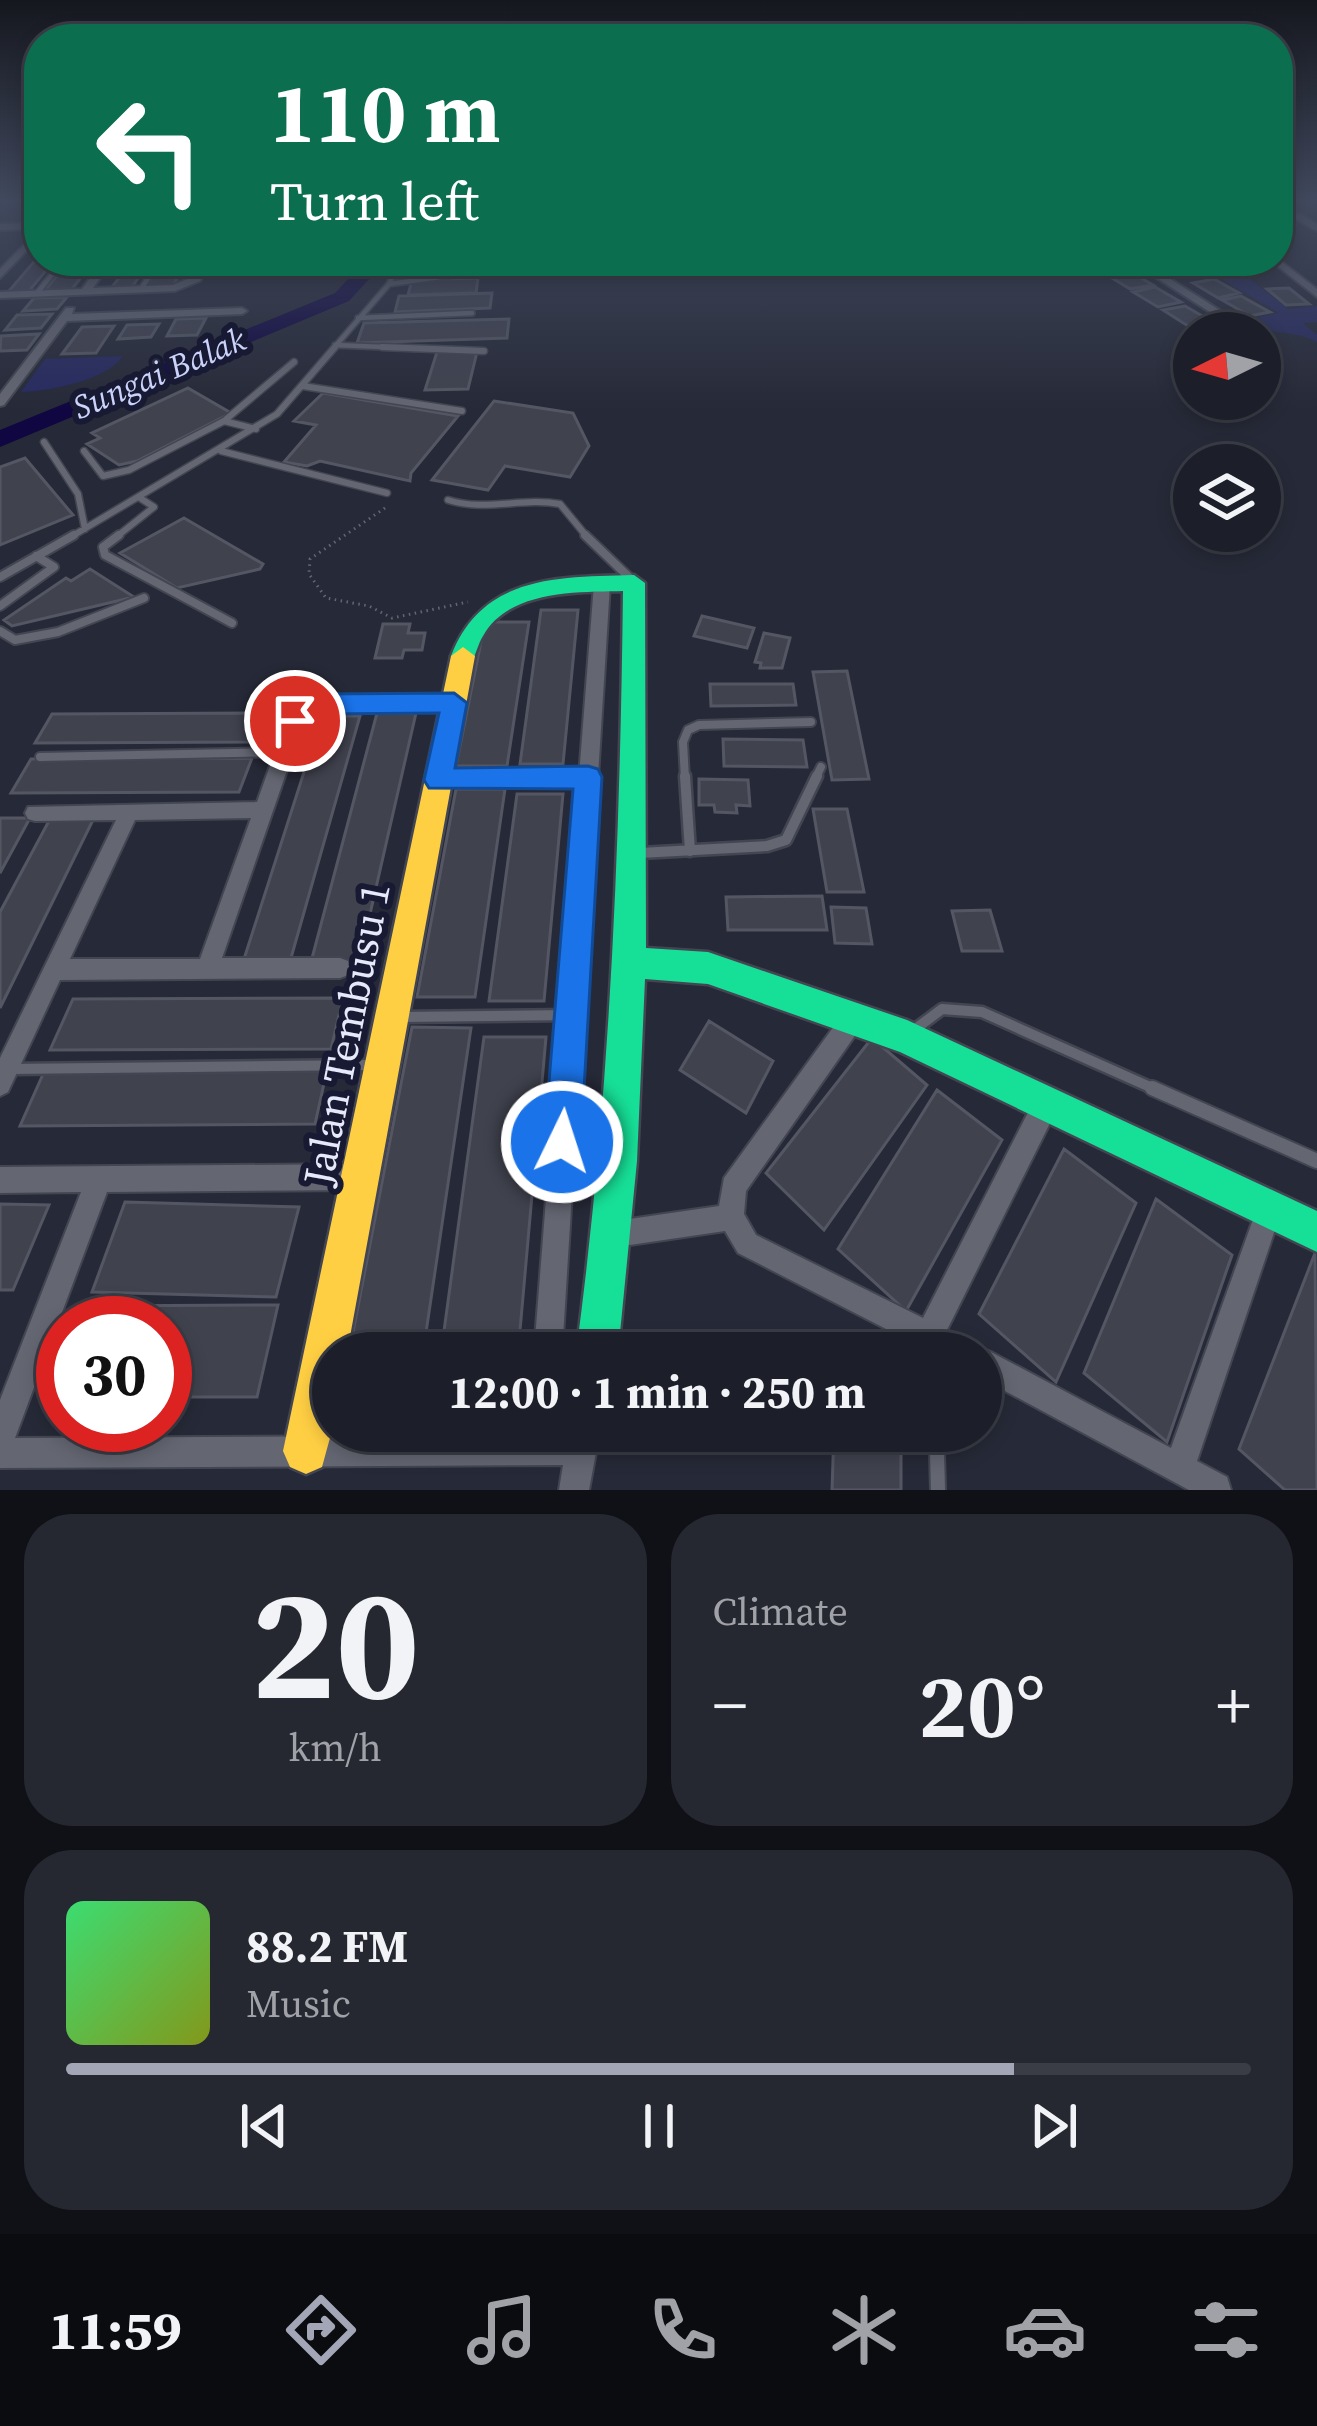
<!DOCTYPE html>
<html lang="en">
<head>
<meta charset="utf-8">
<style>
  body { margin:0; font-family:"Source Serif 4",serif; background:#252731; color:#f1f3f6; height:100vh; display:flex; flex-direction:column; font-size:45px; white-space:nowrap }
  * { box-sizing:border-box; margin:0 }
  p { font-size:39px; color:#a0a2a8 }
  .icon { flex:none; width:66px; height:66px; fill:none; stroke:currentColor; stroke-width:2; stroke-linecap:round; stroke-linejoin:round }
  .map { position:relative; height:1490px; overflow:hidden }
  .panel { display:flex; flex-direction:column; gap:24px; padding:24px; background:#0f1117; flex:1 }
  .panel>* { flex:none }
  .banner { position:absolute; left:24px; top:24px; width:1269px; height:252px; border-radius:48px; box-shadow:0 6px 18px #0003,0 0 0 3px #3a3d46; background:#0b6e4f; color:#fff; overflow:hidden }
  .needle { width:78px; rotate:265deg }
  .buttons { position:absolute; left:1173px; top:312px; display:grid; gap:24px }
  .buttons a { display:grid; place-items:center; width:108px; height:108px; border-radius:50%; background:#1c1f29; box-shadow:0 6px 18px #0003,0 0 0 3px #3a3d46; font-size:60px }
  .speed { position:absolute; left:36px; top:1296px; display:flex; gap:24px; font-size:60px; font-weight:700; text-align:center }
  .speed>* { display:grid; place-content:center; width:156px; height:156px; border-radius:50%; background:#1c1f29; box-shadow:0 6px 18px #0003,0 0 0 3px #3a3d46; line-height:1 }
  .speed .limit { border:18px solid #d22; background:#fff; color:#111 }
  .pin { position:absolute; display:grid; place-items:center; width:102px; height:102px; color:#fff; margin:-51px; border:6px solid #fff; border-radius:50%; box-shadow:0 3px 12px #0007 }
  .me { position:absolute; width:132px; margin:-66px; rotate:4deg; stroke-linejoin:round; filter:drop-shadow(0 0 9px #0008) }
  .turn { display:flex; align-items:center; gap:42px; height:252px; padding:0 48px; font-size:54px }
  .turn .icon { width:156px; height:156px; stroke-width:2.5 }
  .turn b { display:block; font-size:84px; line-height:102px }
  .big { font-size:90px; font-weight:700; line-height:1.1 }
  .panel .tile { flex:1; display:flex; flex-direction:column; justify-content:center; gap:18px; min-width:0; padding:0 42px; border-radius:48px; background:#252731 }
  .panel .dial { align-items:center; gap:0 }
  .dial b { font-size:156px; line-height:1 }
  .song { display:flex; align-items:center; gap:36px }
  .cover { width:144px; height:144px; border-radius:18px; background:linear-gradient(135deg,hsl(140 70% 55%),hsl(70 70% 35%)) }
  .played { height:12px; border-radius:6px; background:linear-gradient(90deg,#a2a6b6 80%,#3a3d46 80%) }
  .keys { display:flex; justify-content:space-around; direction:ltr }
  .heat { display:flex; justify-content:space-between; align-items:center; font-size:66px; direction:ltr }
  .panel .tiles { flex:1; display:grid; gap:24px; grid-template-columns:1fr 1fr }
  .tile:last-child { grid-column:span 2 }
  .trip { position:absolute; left:312px; top:1332px; width:690px; height:120px; border-radius:60px; background:#1c1f29; box-shadow:0 6px 18px #0003,0 0 0 3px #3a3d46; font-weight:700; line-height:120px; text-align:center }
  .dock { display:flex; height:192px; justify-content:space-around; align-items:center; background:#0b0c10; color:#a0a2a8 }
  .dock .icon { width:84px; height:84px }
  .dock .selected { color:#a2a6b6 }
  .dock b { font-size:54px; color:#f1f3f6 }
  .map>svg:first-child { display:block }
  .green { fill:#272a60 }
  .lines { fill:none; stroke-linecap:round; stroke-linejoin:round }
  .river { fill:#0f0642; fill-rule:evenodd }
  .building { fill:#40424e; stroke:#545763; stroke-width:3 }
  .lane-far4-casing { stroke:#434652; stroke-width:8 }
  .lane-far3-casing { stroke:#434652; stroke-width:9 }
  .lane-far2-casing { stroke:#434652; stroke-width:12 }
  .lane-far1-casing { stroke:#434652; stroke-width:15 }
  .lane-casing { stroke:#434652; stroke-width:18 }
  .street-casing { stroke:#434652; stroke-width:4 }
  .fast-casing { stroke:#434652; stroke-width:5 }
  .slow-casing { stroke:#434652; stroke-width:5 }
  .path { stroke:#646671; stroke-width:3; stroke-dasharray:1.5 4.5; stroke-linecap:butt }
  .lane-far4 { stroke:#646672; stroke-width:4.5 }
  .lane-far3 { stroke:#646672; stroke-width:6 }
  .lane-far2 { stroke:#646672; stroke-width:8 }
  .lane-far1 { stroke:#646672; stroke-width:10 }
  .lane { stroke:#646672; stroke-width:14 }
  .street { fill:#646672; fill-rule:evenodd }
  .fast { fill:#16e098; fill-rule:evenodd }
  .slow { fill:#ffcf43; fill-rule:evenodd }
  .route { fill:#1a73e8; stroke:#114b97; stroke-width:3 }
  .labels { text-anchor:middle; dominant-baseline:central; stroke-width:12; stroke-linejoin:round; paint-order:stroke }
  .far-water-label { font-size:33px; font-style:italic; fill:#cbd3fb; stroke:#171a32 }
  .near-street-label { font-size:42px; fill:#e5e9fa; stroke:#171a32 }
</style>
</head>
<body>
<div class="map">
<svg width="1317" height="1490" viewBox="0 0 1317 1490">
  <rect width="100%" height="100%" fill="#262937"/>
  <path class="green" d="M1191,261H1227L1288,309L1317,306V322L1303,323L1317,335V342C1293,329 1269,336 1245,320L1279,313Z
    M123,356C106,381 49,391 21,392L45,359Z"/>
  <g class="lines">
    <path class="river" d="M339,261H359L370,278L349,301L0,447V430L335,293L350,277Z"/>
  </g>
  <path class="building" d="M39,256V261H54L29,291L8,292Z
    M69,261H94L72,289L45,290Z
    M132,261H150L132,287H112Z
    M163,261H189L173,285L146,286Z
    M1129,271L1153,285L1130,289L1107,275Z
    M478,278L476,293L408,295L412,280Z
    M1214,279L1239,293L1218,298L1193,283Z
    M1155,287L1181,302L1158,307L1133,292Z
    M1289,288L1309,304L1286,305L1267,289Z
    M492,293L490,308L395,312L399,296Z
    M1241,296L1270,312L1250,316L1222,300Z
    M67,297L57,309L23,311L34,298Z
    M1185,306L1211,321L1188,326L1163,310Z
    M52,314L41,328L5,330L17,315Z
    M206,318L197,335L167,336L176,319Z
    M509,319L507,338L357,343L364,323Z
    M159,324L151,337L118,339L127,325Z
    M114,326L96,353L62,354L82,327Z
    M39,334L27,350L0,351L1,336Z
    M437,352H477L468,389L425,390Z
    M188,388L231,413L137,461L119,465L87,444L100,438L92,433Z
    M323,393L458,416L411,473L410,481L320,461L307,466L284,462L316,425L294,421Z
    M494,401L573,413L589,446L570,477L505,466L488,490L432,480Z
    M25,458L73,515L0,545V467Z
    M184,518L263,564L260,569L177,588L120,553Z
    M90,569L134,597L12,626L4,620L66,578L71,581Z
    M541,610H578L563,764H520Z
    M702,616L754,628L747,648L694,636Z
    M485,622H529L507,766H456Z
    M383,624H410L408,633H425L422,650H404L402,658H375Z
    M764,633L790,638L782,668H760L761,663L755,662Z
    M847,671L869,779L832,780L813,672Z
    M710,684H793L796,705L711,706Z
    M266,713L255,742L35,743L52,714Z
    M377,713H416L359,962H311Z
    M322,716H360L291,958L244,959Z
    M723,739L803,740L807,767L724,766Z
    M252,758L239,792L11,793L31,759Z
    M699,779L748,780L750,806L736,805L737,813L715,812L714,805H699Z
    M456,789H505L475,997H417Z
    M517,794H563L544,1001H489Z
    M813,809H847L864,892H827Z
    M0,818H30L0,873Z
    M94,818L0,1008V912L50,819Z
    M822,896L827,930H728L726,897Z
    M831,907L866,908L872,944L835,943Z
    M990,910L1002,951H962L952,911Z
    M343,998L331,1049L50,1050L73,999Z
    M709,1021L773,1061L746,1113L680,1070Z
    M412,1027L471,1028L423,1353H349Z
    M484,1037H546L518,1353H441Z
    M872,1038L927,1085L824,1230L766,1173Z
    M327,1070L315,1124L20,1126L44,1072Z
    M937,1090L1002,1140L906,1311L838,1249Z
    M1064,1149L1136,1203L1056,1382L979,1314Z
    M1156,1199L1232,1255L1167,1442L1084,1373Z
    M125,1202L299,1207L276,1297L92,1292Z
    M0,1204L49,1205L13,1290H0Z
    M1315,1253L1317,1490H1285L1239,1449Z
    M278,1305L257,1397H165V1323H75L81,1306Z
    M834,1431L901,1439V1490H832Z"/>
  <g class="lines">
    <g class="lane-far4-casing">
      <path id="lane-far4" d="M389,284L455,275
        M141,289L159,261
        M37,293L63,261
        M358,318L472,313
        M335,345L457,350
        M332,350L389,284L399,261"/>
    </g>
    <g class="lane-far3-casing">
      <path id="lane-far3" d="M382,347L484,351
        M303,386L462,411
        M224,421L294,362
        M44,442L78,494L85,529
        M84,451L103,476L129,470L224,421L256,429
        M221,451L387,493
        M448,500C486,512 522,497 560,504L588,538
        M69,538L277,414L335,347
        M115,538L154,507L140,498"/>
    </g>
    <g class="lane-far2-casing">
      <path id="lane-far2" d="M119,535L103,547L105,555L232,623
        M585,535L633,581
        M0,577L74,535
        M0,606L54,567L36,556
        M0,631L15,640L58,632L144,598
        M40,757L285,752
        M475,779L588,777
        M685,779L683,742L688,730L699,725L811,722
        M815,779L821,767"/>
    </g>
    <g class="lane-far1-casing">
      <path id="lane-far1" d="M685,776L690,851
        M444,780L588,777
        M640,853L767,846L786,840L817,776
        M402,1017L571,1015
        M910,1033L942,1009L982,1012L1159,1091
        M10,1069L371,1065"/>
    </g>
    <g class="lane-casing">
      <path id="lane" d="M1152,1088L1317,1161
        M937,1453L938,1490"/>
    </g>
    <g class="street-casing">
      <path id="street" d="M1278,210L1300,214L1317,224V231L1294,218L1278,216Z
        M39,223V229L0,230V224Z
        M39,230V238L0,278V269Z
        M1278,259L1317,289V297L1271,261H1278Z
        M102,261H112L93,288L173,285L192,277L201,261H211L200,281L175,291L0,298V292L82,289Z
        M1130,261H1142L1254,332L1243,333Z
        M66,308H74L72,314L242,308L247,311L242,314L67,321L4,405L0,406V394Z
        M602,579L610,584L562,1353H534L594,584Z
        M454,696L463,703L454,710L310,714L303,724L222,958H340L348,961L351,968L348,975L340,978L60,980L8,1092L0,1096V1058L116,820L35,821L28,819L25,813L28,807L257,802L286,721L299,703ZM251,818L200,959H70L135,820Z
        M853,1008L861,1011L864,1019L861,1027L746,1191L744,1214L756,1235L923,1318L1039,1091L1048,1088L1057,1091L1060,1100L1057,1109L947,1330L973,1343L976,1350L981,1348L991,1352L1171,1448L1260,1200L1269,1196L1278,1200L1282,1209L1197,1461L1227,1477L1231,1490H1189L981,1378V1353H933L738,1253L725,1231L616,1247L607,1243L603,1234L607,1225L616,1221L719,1206L724,1178L845,1011Z
        M361,1164L370,1168L374,1177L370,1186L361,1190L107,1192L15,1438L569,1435L570,1431H600L589,1490H559L563,1465L0,1468V1400L81,1192L0,1193V1167Z"/>
    </g>
    <g class="fast-casing">
      <path id="fast" d="M634,575L645,583L646,948L708,952L907,1020L1317,1211V1252L900,1052L708,984L645,979L637,1161L618,1353H576C610,1100 620,846 623,591C578,592 508,590 483,636C478,644 476,654 472,662H454L451,656C482,575 558,577 634,575Z"/>
    </g>
    <g class="slow-casing">
      <path id="slow" d="M463,647L475,656L347,1353H333V1427L322,1467L306,1474L290,1467L283,1451L451,656Z"/>
    </g>
    <path class="path" d="M385,508L310,559L309,574L326,598L369,606L392,618L468,602"/>
    <use href="#lane-far4" class="lane-far4"/>
    <use href="#lane-far3" class="lane-far3"/>
    <use href="#lane-far2" class="lane-far2"/>
    <use href="#lane-far1" class="lane-far1"/>
    <use href="#lane" class="lane"/>
    <use href="#street" class="street"/>
    <use href="#fast" class="fast"/>
    <use href="#slow" class="slow"/>
  </g>
  <linearGradient id="sky" x2="0" y2="1"><stop stop-color="#15171e"/><stop offset="0.49" stop-color="#41495e"/><stop offset="1" stop-color="#41495e" stop-opacity="0"/></linearGradient>
  <rect width="1317" height="411" fill="url(#sky)"/>
  <path class="route" d="M454,693L467,703L455,768L588,766L598,769L602,777L581,1142L576,1155L562,1161L549,1155L544,1142L573,789L429,788L424,780L439,713L320,714L295,731L282,721L295,701L320,694Z"/>
  <g class="labels">
    <g class="far-water-label">
      <text transform="translate(159 373) rotate(-23)">Sungai Balak</text>
    </g>
    <g class="near-street-label">
      <text transform="translate(346 1034) rotate(-79)">Jalan Tembusu 1</text>
    </g>
  </g>
</svg>
<div class="buttons">
<a><svg class="needle" viewBox="-14 -14 28 28"><path d="M0-13l5 13h-10z" fill="#e53935"/><path d="M0 13l5-13h-10z" fill="#a0a2a8"/></svg></a>
<a><svg class="icon" aria-label="layers" viewBox="0 0 24 24"><path d="M12 4l9 5-9 5-9-5zM3 14l9 5 9-5"/></svg></a>
</div>
<div class="speed"><div class="limit">30</div></div>
<div class="pin" style="left:295px;top:721px;background:#d93025"><svg class="icon" aria-label="arrive" viewBox="0 0 24 24"><path d="M6 21V4h12l-3 4 3 4H6"/></svg></div>
<svg class="me" style="left:562px;top:1142px" viewBox="-20 -20 40 40"><circle r="17" fill="#1a73e8" stroke="#fff" stroke-width="3"/><path d="M0-11L8 9 0 5-8 9z" fill="#fff"/></svg>
<div class="trip">12:00 · 1 min · 250 m</div>
<div class="banner">
<div class="turn"><svg class="icon" aria-label="left" viewBox="0 0 24 24"><path d="M17 20v-9H6M10 6l-5 5 5 5"/></svg><div><b>110 m</b>Turn left</div></div>
</div>
</div>
<section class="panel">
<div class="tiles">
<div class="tile dial"><b>20</b><p>km/h</p></div>
<div class="tile"><p>Climate</p>
<div class="heat"><a>−</a><b class="big">20°</b><a>+</a></div>
</div>
<div class="tile">
<div class="song"><i class="cover"></i><div><b>88.2 FM</b><p>Music</p></div></div>
<div class="played"></div>
<div class="keys"><svg class="icon" aria-label="previous" viewBox="0 0 24 24"><path d="M18 5L8 12l10 7zM5 5v14"/></svg><svg class="icon" aria-label="pause" viewBox="0 0 24 24"><path d="M8 5v14M16 5v14"/></svg><svg class="icon" aria-label="next" viewBox="0 0 24 24"><path d="M6 5l10 7-10 7zM19 5v14"/></svg></div>
</div>
</div>
</section>
<nav class="dock">
<b>11:59</b>
<svg class="icon selected" aria-label="directions" viewBox="0 0 24 24"><path d="M12 3l9 9-9 9-9-9zM9 14v-3h6M13 9l2 2-2 2"/></svg>
<svg class="icon" aria-label="music" viewBox="0 0 24 24"><path d="M9 18V5l10-2v13"/><circle cx="6" cy="18" r="3"/><circle cx="16" cy="16" r="3"/></svg>
<svg class="icon" aria-label="phone" viewBox="0 0 24 24"><path d="M5 4h4l2 5-3 2q2 4 5 5l2-3 5 2v4C11 20 4 13 5 4z"/></svg>
<svg class="icon" aria-label="climate" viewBox="0 0 24 24"><path d="M12 3v18M4 7l16 10M4 17L20 7"/></svg>
<svg class="icon" aria-label="car" viewBox="0 0 24 24"><path d="M5 17H2v-5l4-1 3-4h7l3 4 3 1v5h-3M9 17h6M6 11h13"/><circle cx="7" cy="17" r="2"/><circle cx="17" cy="17" r="2"/></svg>
<svg class="icon" aria-label="filters" viewBox="0 0 24 24"><path d="M4 7h16M4 17h16"/><circle cx="9" cy="7" r="2"/><circle cx="15" cy="17" r="2"/></svg>
</nav>
</body>
</html>
